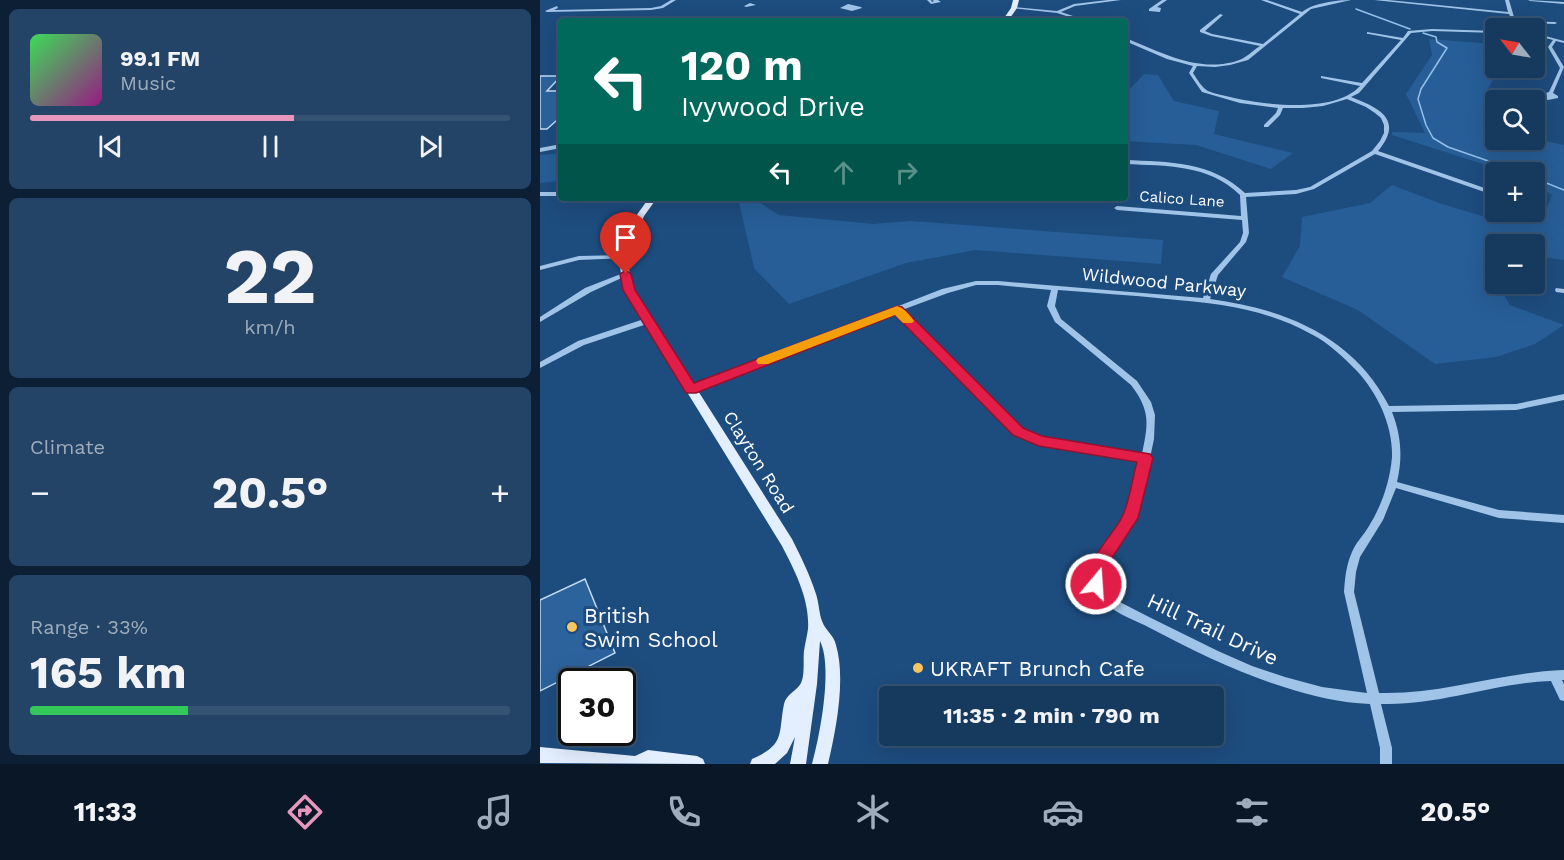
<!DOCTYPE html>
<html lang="en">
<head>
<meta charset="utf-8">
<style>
  body { margin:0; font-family:"Work Sans",sans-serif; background:#234467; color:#f1f3f6; height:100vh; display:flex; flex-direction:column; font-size:22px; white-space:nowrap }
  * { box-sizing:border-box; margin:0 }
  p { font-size:20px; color:#9eacbc }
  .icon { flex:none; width:33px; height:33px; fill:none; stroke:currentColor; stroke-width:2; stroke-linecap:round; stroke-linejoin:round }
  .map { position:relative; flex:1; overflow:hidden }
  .panel { display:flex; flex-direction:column; gap:9px; padding:9px; background:#0c1f34; width:540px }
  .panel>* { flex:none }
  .top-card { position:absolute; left:18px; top:18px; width:570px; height:183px; border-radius:6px; box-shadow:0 6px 24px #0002,0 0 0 2px #355373; background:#00695c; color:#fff; overflow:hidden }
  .needle { width:39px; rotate:301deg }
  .buttons { position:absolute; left:945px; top:18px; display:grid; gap:12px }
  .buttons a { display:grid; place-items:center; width:60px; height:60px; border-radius:6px; background:#16395e; box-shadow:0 6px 24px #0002,0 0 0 2px #355373; font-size:30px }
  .speed { position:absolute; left:18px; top:668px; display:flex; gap:12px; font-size:30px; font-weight:700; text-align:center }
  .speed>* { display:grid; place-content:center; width:78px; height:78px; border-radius:50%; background:#16395e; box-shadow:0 6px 24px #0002,0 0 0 2px #355373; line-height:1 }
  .speed .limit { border:3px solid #111; border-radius:9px; background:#fff; color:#111 }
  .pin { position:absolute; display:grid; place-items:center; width:51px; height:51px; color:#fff; margin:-62px -26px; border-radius:50% 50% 50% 0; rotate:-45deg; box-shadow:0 0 6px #0007 }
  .pin .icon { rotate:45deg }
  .me { position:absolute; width:66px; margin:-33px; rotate:18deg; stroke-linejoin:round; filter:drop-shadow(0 0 4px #0008) }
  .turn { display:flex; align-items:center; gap:21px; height:126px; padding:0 24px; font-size:27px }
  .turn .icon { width:78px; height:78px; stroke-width:2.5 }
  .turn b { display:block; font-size:42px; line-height:51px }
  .lanes { display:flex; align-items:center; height:57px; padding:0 24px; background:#0003; justify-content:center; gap:30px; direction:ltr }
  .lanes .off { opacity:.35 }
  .big { font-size:45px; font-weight:700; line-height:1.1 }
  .panel .widget { flex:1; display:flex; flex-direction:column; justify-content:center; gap:9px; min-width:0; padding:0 21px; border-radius:9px; background:#234467 }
  .panel .dial { align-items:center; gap:0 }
  .dial b { font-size:78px; line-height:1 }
  .song { display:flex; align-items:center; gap:18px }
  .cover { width:72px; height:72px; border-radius:9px; background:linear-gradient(135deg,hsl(130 70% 55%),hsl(310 70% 35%)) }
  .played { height:6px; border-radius:3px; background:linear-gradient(90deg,#e797bd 55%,#355373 55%) }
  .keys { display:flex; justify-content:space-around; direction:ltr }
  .heat { display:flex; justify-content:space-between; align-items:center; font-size:33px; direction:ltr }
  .charge { height:9px; border-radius:4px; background:linear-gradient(90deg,#34c759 33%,#355373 0) }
  .trip { position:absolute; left:339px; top:686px; width:345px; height:60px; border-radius:6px; background:#16395e; box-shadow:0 6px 24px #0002,0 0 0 2px #355373; font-weight:700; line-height:60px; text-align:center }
  .tabs { display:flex; height:96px; justify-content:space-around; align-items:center; background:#091726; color:#9eacbc }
  .tabs .icon { width:42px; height:42px }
  .tabs .current { color:#e797bd }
  .tabs b { font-size:27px; color:#f1f3f6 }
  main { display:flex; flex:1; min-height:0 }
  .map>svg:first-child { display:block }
  .green { fill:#275e97 }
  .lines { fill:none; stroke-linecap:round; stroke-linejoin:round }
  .stream { stroke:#93bfea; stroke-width:1.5 }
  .building { fill:#2c639c; stroke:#c4ddf6; stroke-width:1.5 }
  .minor { fill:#a0c4e8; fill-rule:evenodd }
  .major { fill:#e3eefe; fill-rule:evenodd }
  .route { fill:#e11d48; stroke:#92132f; stroke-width:1.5 }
  .slow { fill:#f59e0b }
  .poi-dot { fill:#f8c55e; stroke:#1d4c7e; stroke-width:2 }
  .labels { text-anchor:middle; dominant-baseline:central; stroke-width:6; stroke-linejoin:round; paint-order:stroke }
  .far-street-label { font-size:15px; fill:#fff; stroke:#1d4c7e }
  .street-label { font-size:18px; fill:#fff; stroke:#1d4c7e }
  .near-poi-label { font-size:21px; fill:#fff; stroke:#1d4c7e; text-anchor:start }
  .near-street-label { font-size:21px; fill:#fff; stroke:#1d4c7e }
</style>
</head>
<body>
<main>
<section class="panel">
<div class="widget">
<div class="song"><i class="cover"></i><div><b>99.1 FM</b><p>Music</p></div></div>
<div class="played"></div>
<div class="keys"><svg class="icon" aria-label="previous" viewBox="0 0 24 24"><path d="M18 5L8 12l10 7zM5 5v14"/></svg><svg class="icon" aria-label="pause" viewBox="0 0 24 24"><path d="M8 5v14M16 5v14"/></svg><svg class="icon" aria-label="next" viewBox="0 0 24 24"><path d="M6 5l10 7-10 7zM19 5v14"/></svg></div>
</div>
<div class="widget dial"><b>22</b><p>km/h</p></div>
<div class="widget"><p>Climate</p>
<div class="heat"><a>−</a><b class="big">20.5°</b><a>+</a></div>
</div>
<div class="widget"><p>Range · 33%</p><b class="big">165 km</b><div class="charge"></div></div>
</section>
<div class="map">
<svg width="1024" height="764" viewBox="0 0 1024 764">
  <rect width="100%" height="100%" fill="#1d4c7e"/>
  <path class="green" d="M889,39L955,44L956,68H960L944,95L966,100H956V140L995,139L1024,145V260L995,256L994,244H956L955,271L951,274L970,305L1024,325L995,344L956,357L895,364L818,310L742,277L760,246L762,217L830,203L852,185L899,203L962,222L1004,216L1012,195L995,184L994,172H968L852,135V132L885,133L866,94L892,55Z
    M604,74L618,75L634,101L679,111L674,134L753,153L731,169L656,145L585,141V89L591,88Z
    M21,153V181L0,183V155Z
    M202,198H213L239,215L333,224L371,221L623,240L621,264L436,250L366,263L249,304L214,268L199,202Z"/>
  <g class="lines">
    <path class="stream" d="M816,9L870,29
      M883,33L896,37L897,42L907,48L881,89L878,99L886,125L893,138L908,147L980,172
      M994,178L1024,190"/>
  </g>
  <path class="building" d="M0,76H21L7,91H21V121H16L7,129H0Z
    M45,579L75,653L0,691V600Z"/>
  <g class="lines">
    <path class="minor" d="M131,0H136L123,8L111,10L7,12L5,11L17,6L18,8L14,10L111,8L121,6Z
      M387,0H391L392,2L394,1L392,0H398L401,2L391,4Z
      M568,0H581L535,6L521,12L548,21H542L517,13L472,8L474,7L517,11L534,4Z
      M622,0H627L617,7L621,8L620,12L609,11V9Z
      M721,0H727L762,12C773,3 797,0 811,0L771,9L708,60L690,65L675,67L657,66L653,73C657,79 662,88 668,91C675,94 683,95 690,97C723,105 795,114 820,86L781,78V76L822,83L861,40L829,34H827V32L863,38L868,31L892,29L956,31V33L892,31L871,33L819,93L811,97C840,108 864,120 838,151L956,192V196L835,154L774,189L756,194L706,197L709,233L706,242L678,275L670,299C745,309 813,336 849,406L976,404L1024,394V400L976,410L852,412C861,435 863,457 857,482L959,510L1024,515V523L959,518L856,488L843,520L820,557L816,572L814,592L839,693C901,695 962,672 1024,670V680H1022L1024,684V701L1020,700L1011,681C954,683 899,706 841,704L852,748V764H840V748L830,704C801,703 771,696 744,687C698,673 654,651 610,628C597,621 577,614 566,604C559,598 553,590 551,581C548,563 566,547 576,534C591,514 596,485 601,461L499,444L475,433L356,313L154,392H148L147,390L148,388L402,289L436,281H458L663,298L671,274L700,242L703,233L702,220L577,210L574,208L577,206L701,216L700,195C668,164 627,166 585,164V160C629,162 671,161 705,193L756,190L770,187L832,151L840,141L844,133V125L841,118L835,113L826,107L807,99L783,106L763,108H743L740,115L728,127H724V125L736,113L738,108L700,103L662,92L649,73L653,66L627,59L585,41V38C617,50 647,68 683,64C690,63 699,61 705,57C710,54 715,49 720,46L671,36L660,32V30L680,14L683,15L665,31L672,34L723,44L760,14ZM436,285H458L511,290L507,306L515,322L591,385C611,411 608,424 602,454L501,438L481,429L362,310L408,293ZM518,290C554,293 591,295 627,299C676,303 727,309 771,334C789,343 803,357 817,371C838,394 853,426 852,457C850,481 842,505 829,526C824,535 816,542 812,552C806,565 805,579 804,592L827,693L782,687L745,677L712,666L678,651L609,617L576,600L566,590L562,581L564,566L589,530L593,521L603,491L614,439L615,415L611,402L597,381L521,319L515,306Z
      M834,0H848L968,12L965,0H969L974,17L978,21L1015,22L1017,23L1015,24L981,23L986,28H982L973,23L969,14Z
      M988,0L1024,2V4L990,1Z
      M210,3L216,5L206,7L204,6Z
      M308,4L321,7L322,8L312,11L300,8Z
      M994,33L1024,41V43L1016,41L1012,47L1024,67L1013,93L1018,96V98L1008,100L999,95L1009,92L1020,68L1008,47L1013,40L994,35Z
      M21,144V148L0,152V148Z
      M0,192H21V196H0Z
      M291,198H329L326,200H294Z
      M438,198H476L473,200H441Z
      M84,255L86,256V258L39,260L0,270V266L39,256Z
      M86,272L90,274L88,275L51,292L0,322V317L45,288Z
      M1016,288L1024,289V293L1016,292L1015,290Z
      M104,319H107L111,321L110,323L44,345L0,368V362L38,341Z"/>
    <path class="major" d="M473,0H479L477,8L468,21H462L471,8Z
      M109,198H117L104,216L88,257L87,262L94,290L252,539C261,557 270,575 276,594C279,603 279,613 282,621C285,630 294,635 296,645C306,679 296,730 288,764H272C280,735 293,667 280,641L277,684L266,764H250L255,737L247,753L235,764H210L212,759C246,744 238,734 244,704C246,694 257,691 261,683C265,675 263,660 264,651C265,644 267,636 268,629C270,600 255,571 242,546L84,290L79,262L80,257L96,216Z
      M0,747L95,756L108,750L157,756L163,759L165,764L0,763Z"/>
  </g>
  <path class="route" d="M86,270L91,274L95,290L154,383L357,306L362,307L483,428L502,436L610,454L613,458L598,518L568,564L562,589L556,591L550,589C539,566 573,536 582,517C590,501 592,479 597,462L499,446L473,435L355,315L156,393H146L83,290L80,274Z"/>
  <path class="slow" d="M357,306C364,308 370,315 374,321L372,323H363L355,315L228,364H218L216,361L218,358Z"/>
  <g class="poi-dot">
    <circle cx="32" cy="627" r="6"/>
    <circle cx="378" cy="668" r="6"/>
  </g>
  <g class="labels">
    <g class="far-street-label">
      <text transform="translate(642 199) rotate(4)">Calico Lane</text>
    </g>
    <g class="street-label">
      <text transform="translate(624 282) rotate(6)">Wildwood Parkway</text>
      <text transform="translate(219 462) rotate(58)">Clayton Road</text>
    </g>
    <g class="near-poi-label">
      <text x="44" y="615">British<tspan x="44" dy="24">Swim School</tspan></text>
      <text x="390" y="668">UKRAFT Brunch Cafe</text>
    </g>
    <g class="near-street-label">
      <text transform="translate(673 629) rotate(25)">Hill Trail Drive</text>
    </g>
  </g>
</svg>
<div class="buttons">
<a><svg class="needle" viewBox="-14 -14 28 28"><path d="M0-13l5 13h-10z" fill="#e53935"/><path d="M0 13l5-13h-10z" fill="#9eacbc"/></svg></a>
<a><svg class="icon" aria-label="search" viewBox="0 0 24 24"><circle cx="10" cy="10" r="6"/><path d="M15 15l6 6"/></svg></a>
<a>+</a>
<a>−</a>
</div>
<div class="speed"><div class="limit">30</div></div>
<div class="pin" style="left:86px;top:274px;background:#d93025"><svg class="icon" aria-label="arrive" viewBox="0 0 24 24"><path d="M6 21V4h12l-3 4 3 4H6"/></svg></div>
<svg class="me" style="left:556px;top:584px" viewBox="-20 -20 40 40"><circle r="17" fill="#e11d48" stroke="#fff" stroke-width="3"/><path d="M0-11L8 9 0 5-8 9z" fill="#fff"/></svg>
<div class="trip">11:35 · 2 min · 790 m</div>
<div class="top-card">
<div class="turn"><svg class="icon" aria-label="left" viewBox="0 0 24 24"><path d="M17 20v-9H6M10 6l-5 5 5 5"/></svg><div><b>120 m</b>Ivywood Drive</div></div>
<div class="lanes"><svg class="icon" aria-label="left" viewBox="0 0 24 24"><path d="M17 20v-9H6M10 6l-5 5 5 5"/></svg><svg class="icon off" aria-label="ahead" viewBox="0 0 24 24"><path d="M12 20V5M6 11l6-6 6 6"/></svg><svg class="icon off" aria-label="right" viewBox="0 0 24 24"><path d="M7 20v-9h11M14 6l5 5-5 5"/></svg></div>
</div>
</div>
</main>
<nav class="tabs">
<b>11:33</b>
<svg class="icon current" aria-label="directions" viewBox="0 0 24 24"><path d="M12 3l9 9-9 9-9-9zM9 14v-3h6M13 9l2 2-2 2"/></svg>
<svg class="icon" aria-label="music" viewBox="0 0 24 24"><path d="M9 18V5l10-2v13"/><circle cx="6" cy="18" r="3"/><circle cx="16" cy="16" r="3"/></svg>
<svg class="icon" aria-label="phone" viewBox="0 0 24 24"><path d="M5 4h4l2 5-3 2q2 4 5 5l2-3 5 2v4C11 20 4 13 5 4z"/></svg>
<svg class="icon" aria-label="climate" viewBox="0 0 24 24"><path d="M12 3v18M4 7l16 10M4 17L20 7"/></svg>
<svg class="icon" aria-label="car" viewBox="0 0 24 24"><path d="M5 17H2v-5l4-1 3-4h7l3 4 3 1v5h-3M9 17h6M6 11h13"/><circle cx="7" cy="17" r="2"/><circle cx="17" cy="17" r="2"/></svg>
<svg class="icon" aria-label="filters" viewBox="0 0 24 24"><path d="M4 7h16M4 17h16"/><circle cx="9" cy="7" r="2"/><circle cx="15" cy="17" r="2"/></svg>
<b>20.5°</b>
</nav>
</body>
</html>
